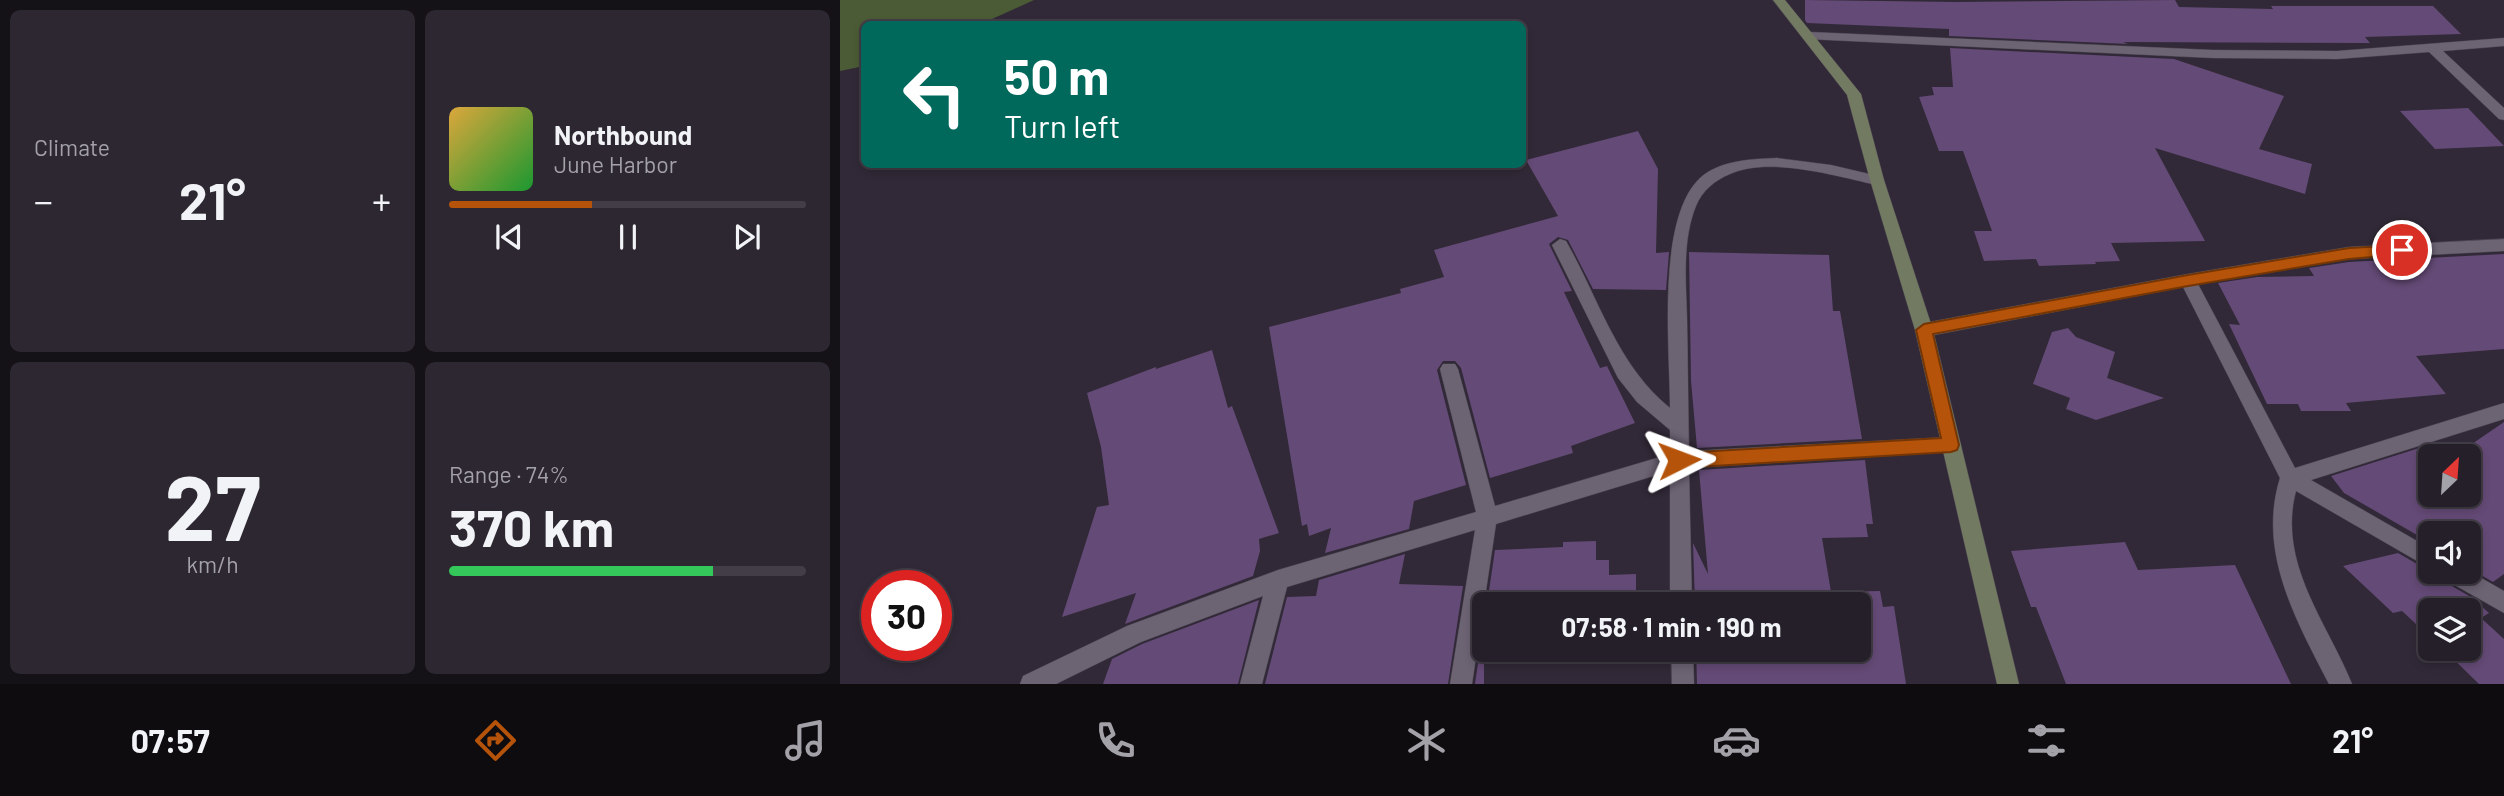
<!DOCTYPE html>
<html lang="en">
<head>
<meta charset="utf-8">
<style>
  body { margin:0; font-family:Barlow,sans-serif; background:#2d2731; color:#f1f3f6; height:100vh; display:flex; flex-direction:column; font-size:26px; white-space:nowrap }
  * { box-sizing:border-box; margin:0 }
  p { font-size:23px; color:#a3a2a8 }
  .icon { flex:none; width:38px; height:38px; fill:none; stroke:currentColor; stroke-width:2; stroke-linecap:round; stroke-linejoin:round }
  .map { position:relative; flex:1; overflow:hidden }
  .drawer { display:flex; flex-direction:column; gap:10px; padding:10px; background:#141117; width:840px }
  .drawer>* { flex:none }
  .banner { position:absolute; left:21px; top:21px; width:665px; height:147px; border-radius:10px; box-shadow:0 4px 10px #0003,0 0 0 2px #423d46; background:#00695c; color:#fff; overflow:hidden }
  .needle { width:46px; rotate:25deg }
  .controls { position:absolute; left:1578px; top:444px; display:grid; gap:14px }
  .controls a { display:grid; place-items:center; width:63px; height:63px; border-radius:10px; background:#251f29; box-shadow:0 4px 10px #0003,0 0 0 2px #423d46; font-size:35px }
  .speed { position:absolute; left:21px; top:570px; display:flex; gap:14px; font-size:35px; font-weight:700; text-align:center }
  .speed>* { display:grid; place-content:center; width:91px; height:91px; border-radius:50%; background:#251f29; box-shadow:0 4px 10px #0003,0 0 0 2px #423d46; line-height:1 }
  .speed .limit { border:10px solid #d22; background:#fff; color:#111 }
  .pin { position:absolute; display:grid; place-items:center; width:60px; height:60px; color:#fff; margin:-30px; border:4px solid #fff; border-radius:50%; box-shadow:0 2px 7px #0007 }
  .me { position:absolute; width:77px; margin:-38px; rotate:87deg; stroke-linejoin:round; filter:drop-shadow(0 0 5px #0008) }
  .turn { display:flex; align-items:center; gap:24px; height:147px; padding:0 28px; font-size:32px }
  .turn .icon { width:91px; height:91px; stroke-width:2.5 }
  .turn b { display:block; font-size:49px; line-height:60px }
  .big { font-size:52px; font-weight:700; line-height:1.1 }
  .drawer .widget { flex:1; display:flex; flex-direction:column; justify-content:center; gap:10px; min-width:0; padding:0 24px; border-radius:10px; background:#2d2731 }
  .drawer .dial { align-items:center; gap:0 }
  .dial b { font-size:91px; line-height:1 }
  .song { display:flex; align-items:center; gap:21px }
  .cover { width:84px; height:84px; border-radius:10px; background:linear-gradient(135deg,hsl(40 70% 55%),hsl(130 70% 35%)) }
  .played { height:7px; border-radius:4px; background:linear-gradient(90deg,#b45309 40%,#423d46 40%) }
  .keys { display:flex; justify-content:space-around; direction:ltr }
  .heat { display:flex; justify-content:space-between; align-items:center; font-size:38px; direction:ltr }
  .charge { height:10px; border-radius:5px; background:linear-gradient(90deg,#34c759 74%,#423d46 0) }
  .drawer .tiles { flex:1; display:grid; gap:10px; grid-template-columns:repeat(2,1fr) }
  .trip { position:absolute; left:632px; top:592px; width:399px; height:70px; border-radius:10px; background:#251f29; box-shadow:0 4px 10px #0003,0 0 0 2px #423d46; font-weight:700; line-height:70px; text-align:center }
  .tabs { display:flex; height:112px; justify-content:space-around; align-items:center; background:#0f0c10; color:#a3a2a8 }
  .tabs .icon { width:49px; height:49px }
  .tabs .selected { color:#b45309 }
  .tabs b { font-size:32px; color:#f1f3f6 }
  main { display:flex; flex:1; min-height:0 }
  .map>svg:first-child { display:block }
  .green { fill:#4b5b35 }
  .building { fill:#644a76 }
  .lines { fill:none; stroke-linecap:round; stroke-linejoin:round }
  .street-casing { stroke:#4b4450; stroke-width:1 }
  .secondary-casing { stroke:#4b4450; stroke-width:1 }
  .street { fill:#6c6373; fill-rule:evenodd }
  .secondary { fill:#737a62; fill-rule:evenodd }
  .route { fill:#b45309; stroke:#753606; stroke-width:2 }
</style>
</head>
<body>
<main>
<section class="drawer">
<div class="tiles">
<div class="widget"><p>Climate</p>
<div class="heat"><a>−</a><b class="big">21°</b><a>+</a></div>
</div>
<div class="widget">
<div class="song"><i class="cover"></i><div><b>Northbound</b><p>June Harbor</p></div></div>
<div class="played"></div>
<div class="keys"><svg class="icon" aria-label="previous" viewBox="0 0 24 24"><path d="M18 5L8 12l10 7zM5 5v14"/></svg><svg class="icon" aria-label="pause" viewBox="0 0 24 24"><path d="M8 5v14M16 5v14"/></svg><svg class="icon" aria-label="next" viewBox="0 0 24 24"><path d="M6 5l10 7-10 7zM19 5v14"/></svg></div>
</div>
<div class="widget dial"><b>27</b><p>km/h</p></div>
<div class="widget"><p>Range · 74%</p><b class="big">370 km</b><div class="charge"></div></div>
</div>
</section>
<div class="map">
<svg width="1664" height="684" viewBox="0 0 1664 684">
  <rect width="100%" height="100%" fill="#312937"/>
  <path class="green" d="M0,0H194L141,24H24V66L0,71Z"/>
  <path class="building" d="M965,0L1115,2L1335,0L1339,7L1433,9L1431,6H1593L1621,34L1525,37L1530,43L1283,42L1288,44L1109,36V29L967,23L965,20Z
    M1110,48L1334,59L1444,96L1419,149L1472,164L1465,194L1315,148L1365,241L1271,243L1280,261L1255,262L1256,264L1199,266L1196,259L1144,261L1134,231H1152L1123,151H1099L1079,97L1094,95L1092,87H1113Z
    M1628,108L1664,146L1595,149L1560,111Z
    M798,131L818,169L816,253L829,252L826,290L753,289L728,240L718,237L709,244L732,291L724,292L760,368L767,366L795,423L731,446L733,453L650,478L621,368L615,361H603L597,370L626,485L574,501L569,529L485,553L491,528L469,536L467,524L462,526L429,327L561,293L560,289L604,277L594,250L718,216L686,160Z
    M849,252L989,255L993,311H1000L1022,439L857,448L851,381Z
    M1664,254V349L1576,356L1606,394L1506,403L1511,411H1461L1458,404H1427L1389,324L1400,325L1378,283L1417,277L1474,276L1469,268L1509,262Z
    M1228,328L1236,337L1275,352L1267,378L1324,398L1256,420L1226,409L1230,398L1193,384L1212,332Z
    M372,350L388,408L392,406L439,533L419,539L420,551L413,576L285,624L296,593L222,617L257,507L269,505L261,447L247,393L316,367V369Z
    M1664,422V574L1653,582L1629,568V534H1591V543L1504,493L1491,476L1595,443L1613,457H1591V495H1629V457H1613Z
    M1025,460L1033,524H1026L1028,537L982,538L991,592L1040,591L1043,607L1054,606L1066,684H857L856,649H1018V604H855L853,543L868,574L859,470Z
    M756,541V560H769V575L796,574V604H647L655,550L723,547V542Z
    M1285,542L1298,570L1395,565L1451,684H1226L1196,607H1191L1171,551Z
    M1558,553L1591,572H1599L1603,581L1631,597L1649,613L1641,618L1664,639V684H1639L1603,649H1629V611H1591V638L1562,611L1553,613L1503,566Z
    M565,554L559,584L623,586L608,684H425L447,597L476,596L479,580Z
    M419,600L398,684H263L272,659L302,644Z
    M644,622V684H635Z"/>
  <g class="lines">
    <g class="street-casing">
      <path id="street" d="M970,32L1373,50L1497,51L1664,38V46L1603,51L1664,108V120L1659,119L1589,52L1497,59L1373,58L966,39L964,36Z
        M937,158L991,165L1042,177L1044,180L1037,185C996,176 929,156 890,174C875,180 862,191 856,206C842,240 846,282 847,318C848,362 848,407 849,451L1111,437L1118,439L1121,445L1118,451L849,468L852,604H830V471L656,524L632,684H610L635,530L447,587L422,684H400L423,596L301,642L216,684H180L183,676L287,626L438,570L636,512L600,369L603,364H615L618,369L655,506L830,454V430L797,402L778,378L712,245L720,239L726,241C759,299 777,365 830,408C830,349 816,220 860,178C880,160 912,159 937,158Z
        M1664,239V251L1509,259L1358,284L1455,468L1664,403V419L1471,480L1591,549V569L1456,491C1437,563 1487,622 1512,684H1489C1456,620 1417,552 1440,478L1343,287L1084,337L1078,335L1075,330L1078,325L1084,323L1348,274L1509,247Z
        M1629,571L1664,591V613L1604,579L1601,572Z
        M831,649H853L854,684H832Z"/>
    </g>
    <g class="secondary-casing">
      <path id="secondary" d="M933,0H945L1021,94L1044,180L1093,330L1179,684H1157L1075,330L1030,180L1007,95Z"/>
    </g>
    <use href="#street" class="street"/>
    <use href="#secondary" class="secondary"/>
  </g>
  <path class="route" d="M1562,245L1569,250L1567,254L1509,259L1348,286L1093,334L1119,445L1117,450L1111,452L839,468L832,466L830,460L832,455L839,453L1101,438L1076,330L1084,324L1348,275L1509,248Z"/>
</svg>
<div class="controls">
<a><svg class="needle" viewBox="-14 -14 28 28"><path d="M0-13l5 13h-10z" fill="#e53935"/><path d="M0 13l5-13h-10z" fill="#a3a2a8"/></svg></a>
<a><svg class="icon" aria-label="sound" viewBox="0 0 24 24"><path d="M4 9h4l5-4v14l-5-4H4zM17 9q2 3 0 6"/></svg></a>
<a><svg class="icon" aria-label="layers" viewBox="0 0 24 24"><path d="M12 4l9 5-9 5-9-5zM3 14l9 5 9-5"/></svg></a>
</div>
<div class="speed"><div class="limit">30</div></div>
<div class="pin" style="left:1562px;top:250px;background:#d93025"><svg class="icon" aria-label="arrive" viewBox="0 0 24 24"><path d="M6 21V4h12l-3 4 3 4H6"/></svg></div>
<svg class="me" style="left:839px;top:460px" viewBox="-20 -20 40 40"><path d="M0-17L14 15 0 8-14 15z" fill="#b45309" stroke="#fff" stroke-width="4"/></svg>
<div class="trip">07:58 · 1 min · 190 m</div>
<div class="banner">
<div class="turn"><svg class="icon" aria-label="left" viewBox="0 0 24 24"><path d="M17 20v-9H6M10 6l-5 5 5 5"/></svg><div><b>50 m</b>Turn left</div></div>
</div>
</div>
</main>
<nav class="tabs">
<b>07:57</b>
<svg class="icon selected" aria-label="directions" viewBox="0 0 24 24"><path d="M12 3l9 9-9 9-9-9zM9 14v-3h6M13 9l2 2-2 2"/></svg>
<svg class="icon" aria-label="music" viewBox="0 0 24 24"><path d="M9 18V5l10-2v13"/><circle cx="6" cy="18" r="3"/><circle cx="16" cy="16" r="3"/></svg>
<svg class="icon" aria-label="phone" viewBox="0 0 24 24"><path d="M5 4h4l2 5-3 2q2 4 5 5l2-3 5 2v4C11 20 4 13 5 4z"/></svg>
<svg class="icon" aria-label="climate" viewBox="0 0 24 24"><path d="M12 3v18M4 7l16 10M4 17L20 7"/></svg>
<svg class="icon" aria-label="car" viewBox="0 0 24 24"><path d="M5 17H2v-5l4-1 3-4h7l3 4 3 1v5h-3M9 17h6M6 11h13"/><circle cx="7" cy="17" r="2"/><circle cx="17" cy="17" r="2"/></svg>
<svg class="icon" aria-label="filters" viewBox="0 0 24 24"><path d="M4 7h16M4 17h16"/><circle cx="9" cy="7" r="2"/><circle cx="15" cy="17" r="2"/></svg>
<b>21°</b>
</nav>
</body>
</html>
